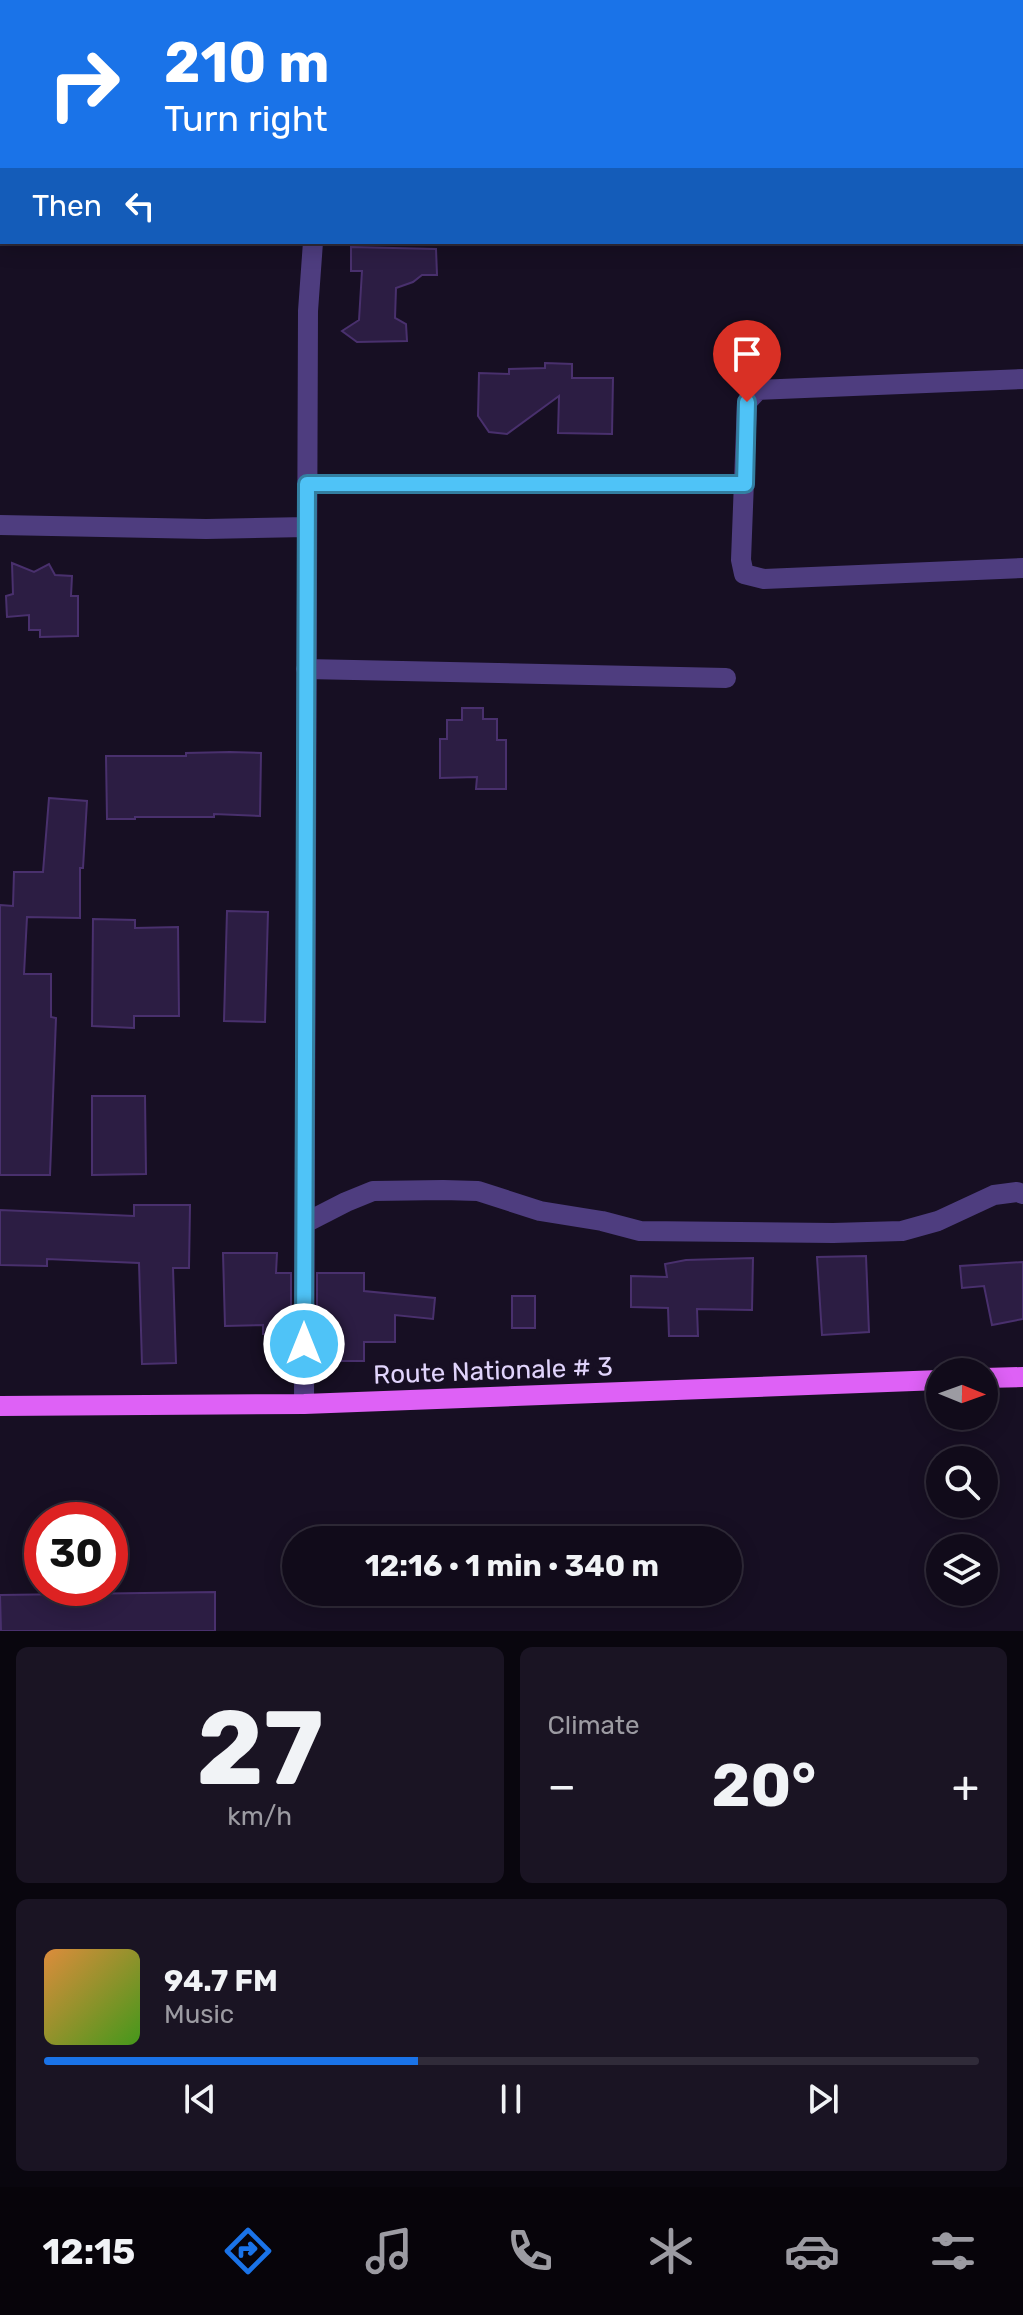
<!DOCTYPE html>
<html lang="en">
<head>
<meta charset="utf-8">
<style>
  body { margin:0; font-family:Rubik,sans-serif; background:#1a1423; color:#f1f3f6; height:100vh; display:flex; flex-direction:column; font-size:30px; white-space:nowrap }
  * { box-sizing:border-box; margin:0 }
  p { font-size:26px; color:#9c9ba2 }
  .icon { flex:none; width:44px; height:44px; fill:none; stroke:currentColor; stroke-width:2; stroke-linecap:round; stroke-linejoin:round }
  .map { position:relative; height:1631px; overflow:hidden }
  .side { display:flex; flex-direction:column; gap:16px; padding:16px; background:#09060e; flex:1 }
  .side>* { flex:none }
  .top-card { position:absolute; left:0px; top:0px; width:1024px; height:244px; box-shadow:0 4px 20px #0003,0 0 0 2px #302b39; background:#1a73e8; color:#fff; overflow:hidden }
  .needle { width:52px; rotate:91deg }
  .buttons { position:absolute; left:926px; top:1358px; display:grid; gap:16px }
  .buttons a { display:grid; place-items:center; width:72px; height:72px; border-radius:50%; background:#110b1a; box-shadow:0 4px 20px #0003,0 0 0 2px #302b39; font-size:40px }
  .speed { position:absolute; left:24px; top:1502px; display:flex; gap:16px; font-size:40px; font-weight:700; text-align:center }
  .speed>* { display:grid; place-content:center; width:104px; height:104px; border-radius:50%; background:#110b1a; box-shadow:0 4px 20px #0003,0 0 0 2px #302b39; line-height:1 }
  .speed .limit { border:12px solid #d22; background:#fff; color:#111 }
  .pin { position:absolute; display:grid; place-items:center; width:68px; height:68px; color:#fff; margin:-82px -34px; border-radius:50% 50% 50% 0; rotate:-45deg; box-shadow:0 0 8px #0007 }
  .pin .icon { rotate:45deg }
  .me { position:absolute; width:88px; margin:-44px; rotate:0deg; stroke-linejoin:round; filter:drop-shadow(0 0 6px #0008) }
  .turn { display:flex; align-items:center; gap:28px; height:168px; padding:0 32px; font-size:36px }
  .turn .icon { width:104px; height:104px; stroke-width:2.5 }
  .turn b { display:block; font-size:56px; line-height:68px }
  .then { display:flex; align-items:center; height:76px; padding:0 32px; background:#0003; gap:16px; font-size:30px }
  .big { font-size:60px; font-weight:700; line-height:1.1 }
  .side .widget { flex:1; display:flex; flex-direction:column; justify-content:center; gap:12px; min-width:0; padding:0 28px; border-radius:12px; background:#1a1423 }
  .side .dial { align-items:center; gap:0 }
  .dial b { font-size:104px; line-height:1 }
  .song { display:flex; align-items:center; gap:24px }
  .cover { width:96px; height:96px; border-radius:12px; background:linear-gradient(135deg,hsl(30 70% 55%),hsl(100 70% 35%)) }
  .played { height:8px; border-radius:4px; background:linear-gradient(90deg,#1a73e8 40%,#302b39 40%) }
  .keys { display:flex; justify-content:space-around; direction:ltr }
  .heat { display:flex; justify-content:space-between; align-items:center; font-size:44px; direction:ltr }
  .side .tiles { flex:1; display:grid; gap:16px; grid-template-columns:1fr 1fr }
  .widget:last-child { grid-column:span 2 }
  .trip { position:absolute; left:282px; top:1526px; width:460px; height:80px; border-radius:40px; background:#110b1a; box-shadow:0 4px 20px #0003,0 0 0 2px #302b39; font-weight:700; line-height:80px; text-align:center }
  .dock { display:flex; height:128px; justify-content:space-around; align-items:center; background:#07040a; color:#9c9ba2 }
  .dock .icon { width:56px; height:56px }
  .dock .active { color:#1a73e8 }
  .dock b { font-size:36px; color:#f1f3f6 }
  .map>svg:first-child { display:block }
  .building { fill:#2c1d43; stroke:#49306d; stroke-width:2 }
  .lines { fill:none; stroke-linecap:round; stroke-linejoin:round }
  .minor { stroke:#4e3d7f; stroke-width:20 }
  .primary { stroke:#de61f6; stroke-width:20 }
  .route-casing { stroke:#337fa1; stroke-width:20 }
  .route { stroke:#4fc3f7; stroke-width:14 }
  .labels { text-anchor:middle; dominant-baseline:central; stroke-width:8; stroke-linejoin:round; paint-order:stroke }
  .street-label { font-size:26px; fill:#e1d4fc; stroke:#170f23 }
</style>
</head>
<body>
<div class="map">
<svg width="1023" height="1631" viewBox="0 0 1023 1631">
  <rect width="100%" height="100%" fill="#170f23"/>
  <path class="building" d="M351,247L436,249L437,275H422L413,282L396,288L395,318L406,324L407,341L357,342L342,331L359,320L362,271H351Z
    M545,363L572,364V378H613L612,434L558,433L559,396L507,434L489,432L478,416L479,373L509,374V369L545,368Z
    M12,563L34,572L49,564L55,575L72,576L71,596H78V636L40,637V630H29V615L7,617L6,596L13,594Z
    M462,708H483V719H497V740H506V789H476L477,777L440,778V739H447V720H462Z
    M230,752L261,753L260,816L214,814V817H135V819H107L106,756H186V753Z
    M49,798L87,801L83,868H80V918L27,917L24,974H51V1017L56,1018L50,1175H0V905L13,906L14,872H43Z
    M227,911L268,912L265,1022L224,1021Z
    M93,919L135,920V928L178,927L179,1016H134V1028L92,1026Z
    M92,1096H145L146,1174L92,1175Z
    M134,1205H190L189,1268H173L176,1363L142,1364L139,1263L47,1259V1266L0,1265V1210L134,1216Z
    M223,1253H277L276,1273H291V1333L263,1334V1325L225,1326Z
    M866,1256L869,1332L822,1335L817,1257Z
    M753,1258L752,1310L697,1309L698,1336H669L668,1308L631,1307V1276L667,1277L665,1264L686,1260Z
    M1023,1262V1319L992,1325L984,1286L962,1288L960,1266Z
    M317,1273H364V1291L435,1298L433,1319L395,1315V1342H364V1361H317Z
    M512,1296H535V1328H512Z
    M215,1592V1631H1L0,1595Z"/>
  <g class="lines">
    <path class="minor" d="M992,0V2
      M332,2V0
      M767,2V0
      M1022,142H1023
      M1023,379L758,390L747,402L741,560L744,574L764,579L1023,568
      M307,484H745
      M0,525L206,529L307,527
      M306,669L726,678
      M305,1223L346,1202L373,1191L443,1190L478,1191L540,1211L602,1221L640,1231L833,1233L902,1231L938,1221L994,1195L1017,1192L1023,1194
      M304,1404L308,311L313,242"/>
    <path class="primary" d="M984,1378L1023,1377
      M0,1406L304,1404L940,1380"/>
  </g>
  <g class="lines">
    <g class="route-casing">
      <path id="route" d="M304,1344L307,484H745L747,402"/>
    </g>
    <use href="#route" class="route"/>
  </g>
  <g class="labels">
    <g class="street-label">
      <text transform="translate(493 1371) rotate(-2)">Route Nationale # 3</text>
    </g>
  </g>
</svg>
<div class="buttons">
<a><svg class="needle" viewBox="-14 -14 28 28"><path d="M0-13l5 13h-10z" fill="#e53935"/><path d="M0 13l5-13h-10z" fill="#9c9ba2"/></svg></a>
<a><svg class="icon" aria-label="search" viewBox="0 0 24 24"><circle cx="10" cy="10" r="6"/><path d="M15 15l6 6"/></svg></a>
<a><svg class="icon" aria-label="layers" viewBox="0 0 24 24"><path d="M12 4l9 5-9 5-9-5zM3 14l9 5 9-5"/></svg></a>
</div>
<div class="speed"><div class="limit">30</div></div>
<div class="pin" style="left:747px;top:402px;background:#d93025"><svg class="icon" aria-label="arrive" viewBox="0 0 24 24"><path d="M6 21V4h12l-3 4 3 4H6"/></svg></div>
<svg class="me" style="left:304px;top:1344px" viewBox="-20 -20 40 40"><circle r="17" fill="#4fc3f7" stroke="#fff" stroke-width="3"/><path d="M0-11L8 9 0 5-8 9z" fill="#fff"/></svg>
<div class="trip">12:16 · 1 min · 340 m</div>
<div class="top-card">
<div class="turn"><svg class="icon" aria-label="right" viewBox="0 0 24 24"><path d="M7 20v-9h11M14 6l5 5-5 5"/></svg><div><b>210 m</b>Turn right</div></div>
<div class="then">Then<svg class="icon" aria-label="left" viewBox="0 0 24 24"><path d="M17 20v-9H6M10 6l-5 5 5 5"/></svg></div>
</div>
</div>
<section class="side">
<div class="tiles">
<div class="widget dial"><b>27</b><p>km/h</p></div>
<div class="widget"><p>Climate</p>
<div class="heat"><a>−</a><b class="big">20°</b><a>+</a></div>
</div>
<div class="widget">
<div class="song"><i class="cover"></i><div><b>94.7 FM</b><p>Music</p></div></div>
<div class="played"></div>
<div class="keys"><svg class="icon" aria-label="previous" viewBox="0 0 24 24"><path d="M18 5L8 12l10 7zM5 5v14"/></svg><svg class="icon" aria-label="pause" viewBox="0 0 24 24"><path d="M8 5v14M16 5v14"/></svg><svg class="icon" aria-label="next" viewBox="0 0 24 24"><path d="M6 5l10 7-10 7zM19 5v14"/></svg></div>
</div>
</div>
</section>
<nav class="dock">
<b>12:15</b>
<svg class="icon active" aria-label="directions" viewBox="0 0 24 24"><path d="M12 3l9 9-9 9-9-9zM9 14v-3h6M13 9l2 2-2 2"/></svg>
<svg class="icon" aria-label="music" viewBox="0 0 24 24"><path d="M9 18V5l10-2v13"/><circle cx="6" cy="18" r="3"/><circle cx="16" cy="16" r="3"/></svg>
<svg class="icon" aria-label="phone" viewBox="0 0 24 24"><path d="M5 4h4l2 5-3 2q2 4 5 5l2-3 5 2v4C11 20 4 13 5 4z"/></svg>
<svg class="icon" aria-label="climate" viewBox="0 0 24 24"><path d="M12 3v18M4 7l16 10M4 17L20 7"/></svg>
<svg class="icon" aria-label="car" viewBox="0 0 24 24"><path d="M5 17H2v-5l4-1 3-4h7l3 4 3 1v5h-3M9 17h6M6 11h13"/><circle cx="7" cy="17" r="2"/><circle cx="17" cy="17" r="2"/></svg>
<svg class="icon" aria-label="filters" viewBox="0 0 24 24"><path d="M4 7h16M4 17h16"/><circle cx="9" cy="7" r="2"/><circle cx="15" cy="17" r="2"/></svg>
</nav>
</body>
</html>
